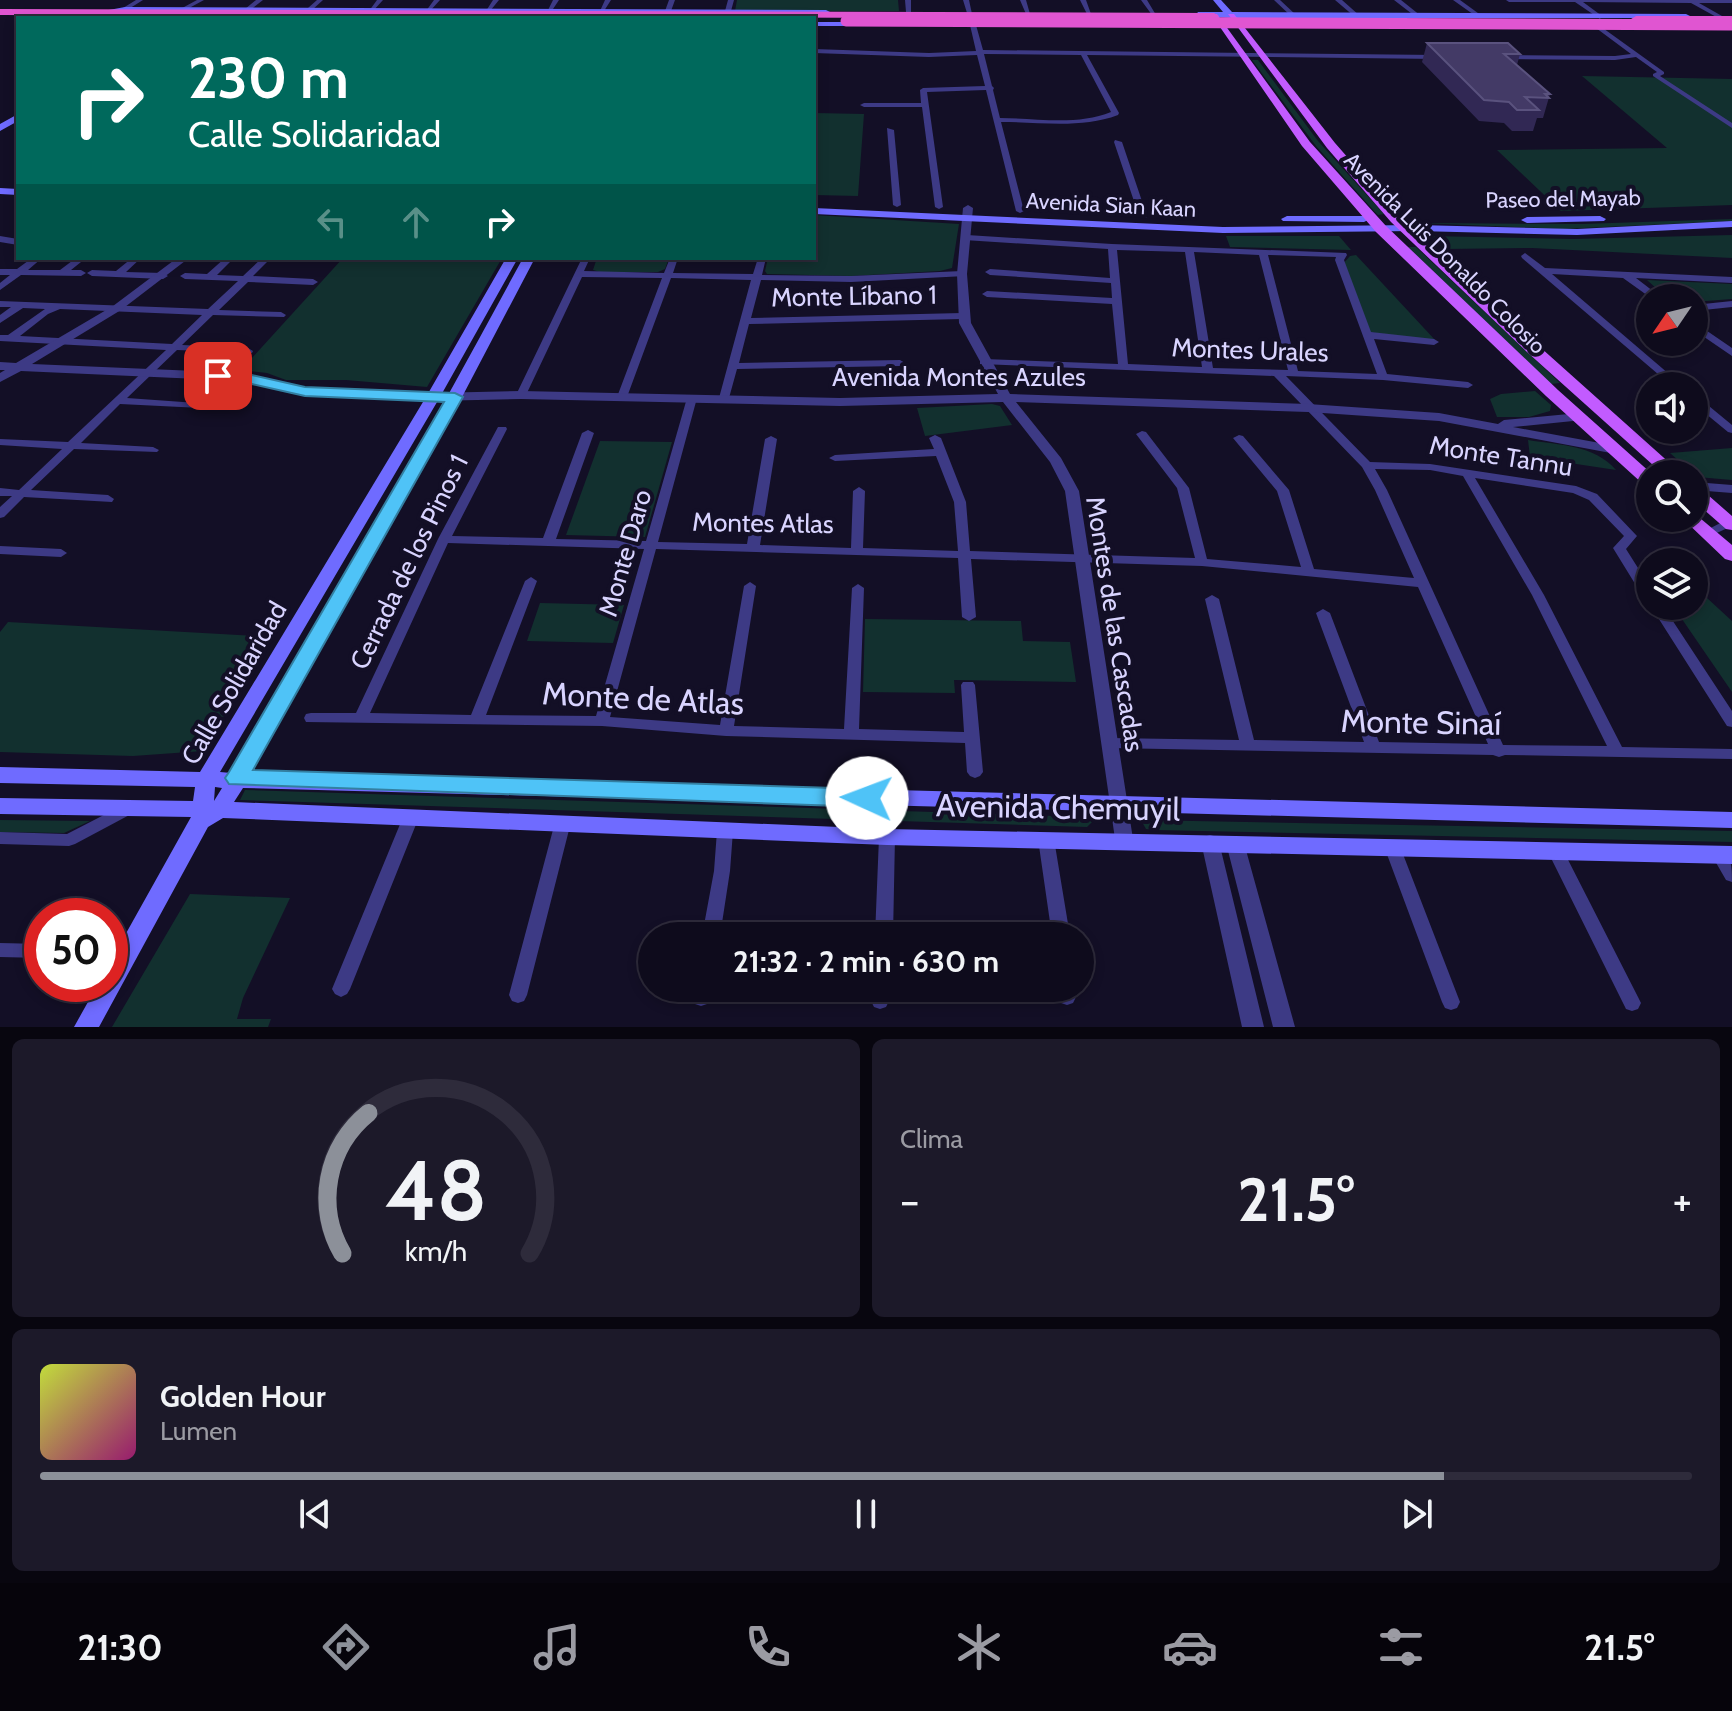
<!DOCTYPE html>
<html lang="es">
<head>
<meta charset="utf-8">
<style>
  body { margin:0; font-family:Cabin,sans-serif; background:#1c1929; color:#f1f3f6; height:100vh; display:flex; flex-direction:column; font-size:30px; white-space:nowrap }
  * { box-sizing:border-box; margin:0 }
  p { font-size:26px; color:#9b9ba3 }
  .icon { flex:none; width:44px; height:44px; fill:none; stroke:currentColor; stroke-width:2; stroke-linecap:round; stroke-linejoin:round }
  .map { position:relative; height:1027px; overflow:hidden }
  .panel { display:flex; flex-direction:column; gap:12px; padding:12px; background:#08060f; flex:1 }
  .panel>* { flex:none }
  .top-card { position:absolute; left:16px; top:16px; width:800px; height:244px; border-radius:0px; box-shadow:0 4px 12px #0003,0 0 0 2px #2e2b3b; background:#00695c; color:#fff; overflow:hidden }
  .needle { width:52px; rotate:235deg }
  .fabs { position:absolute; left:1636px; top:284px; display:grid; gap:16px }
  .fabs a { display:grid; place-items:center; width:72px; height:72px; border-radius:50%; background:#0e0b1c; box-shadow:0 4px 12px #0003,0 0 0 2px #2e2b3b; font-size:40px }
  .speed { position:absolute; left:24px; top:898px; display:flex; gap:16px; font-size:40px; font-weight:700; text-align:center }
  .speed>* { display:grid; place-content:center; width:104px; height:104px; border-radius:50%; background:#0e0b1c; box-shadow:0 4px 12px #0003,0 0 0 2px #2e2b3b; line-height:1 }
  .speed .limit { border:12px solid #d22; background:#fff; color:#111 }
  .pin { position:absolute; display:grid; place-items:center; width:68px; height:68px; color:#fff; margin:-34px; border-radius:16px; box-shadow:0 4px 12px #0006 }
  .me { position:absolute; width:88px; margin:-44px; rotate:272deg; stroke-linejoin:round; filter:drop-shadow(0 0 6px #0008) }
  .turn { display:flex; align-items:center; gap:28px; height:168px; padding:0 40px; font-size:36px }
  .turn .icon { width:104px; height:104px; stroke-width:2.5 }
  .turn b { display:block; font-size:56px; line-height:68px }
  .lanes { display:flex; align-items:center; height:76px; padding:0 40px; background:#0003; justify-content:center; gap:40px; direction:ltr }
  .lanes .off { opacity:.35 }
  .big { font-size:60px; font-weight:800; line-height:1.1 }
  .panel .card { flex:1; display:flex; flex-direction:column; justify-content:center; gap:12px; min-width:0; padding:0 28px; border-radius:12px; background:#1c1929 }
  .panel .dial { align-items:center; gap:0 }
  .dial svg { height:208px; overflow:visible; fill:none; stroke:#2e2b3b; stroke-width:7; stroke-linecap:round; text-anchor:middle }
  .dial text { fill:#f1f3f6; stroke:none }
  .song { display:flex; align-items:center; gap:24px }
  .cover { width:96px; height:96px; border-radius:12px; background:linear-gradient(135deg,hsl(70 70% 55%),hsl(320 70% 35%)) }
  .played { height:8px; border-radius:4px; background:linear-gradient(90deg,#8c9099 85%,#2e2b3b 85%) }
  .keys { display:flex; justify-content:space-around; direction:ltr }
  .heat { display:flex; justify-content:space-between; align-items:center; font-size:44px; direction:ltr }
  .panel .tiles { flex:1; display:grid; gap:12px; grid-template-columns:1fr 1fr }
  .card:last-child { grid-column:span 2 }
  .trip { position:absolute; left:638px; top:922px; width:456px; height:80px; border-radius:40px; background:#0e0b1c; box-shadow:0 4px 12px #0003,0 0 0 2px #2e2b3b; font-weight:800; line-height:80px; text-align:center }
  .menu { display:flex; height:128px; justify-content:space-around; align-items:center; background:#06040b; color:#9b9ba3 }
  .menu .icon { width:56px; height:56px }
  .menu .current { color:#8c9099 }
  .menu b { font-size:36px; color:#f1f3f6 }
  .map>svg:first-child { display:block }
  .green { fill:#12302f }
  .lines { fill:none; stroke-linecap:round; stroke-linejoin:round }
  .minor { fill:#3d3a85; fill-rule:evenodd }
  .tertiary { fill:#3d3a85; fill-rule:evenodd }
  .secondary { fill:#6f6bff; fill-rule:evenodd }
  .primary { fill:#c25bff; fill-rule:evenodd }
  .trunk { fill:#e055d1; fill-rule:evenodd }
  .trunk-bridge { stroke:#e055d1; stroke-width:11 }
  .wall { fill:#312854 }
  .building { fill:#433a66; stroke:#5a527e; stroke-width:2 }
  .route { fill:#4fc3f7; stroke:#337fa1; stroke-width:2 }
  .labels { text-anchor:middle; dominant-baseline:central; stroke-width:8; stroke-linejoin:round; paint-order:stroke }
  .far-street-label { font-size:22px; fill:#d9d4ff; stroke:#130f26 }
  .street-label { font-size:26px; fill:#d9d4ff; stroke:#130f26 }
  .near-street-label { font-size:32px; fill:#d9d4ff; stroke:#130f26 }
</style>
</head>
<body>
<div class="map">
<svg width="1732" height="1027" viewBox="0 0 1732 1027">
  <rect width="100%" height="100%" fill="#130f26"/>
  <path class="green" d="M737,0H898L899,11H735Z
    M1252,60H1258L1318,141L1384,214L1378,215L1374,211L1316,146Z
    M1582,76L1732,79V205L1561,211L1497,150L1667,148Z
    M814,113L864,114L858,196L814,195Z
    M814,215L959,224L952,268L940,271L851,276L767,274L765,271L768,258H814Z
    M1732,219V221L1563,229L1420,223L1582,224Z
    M1732,235V258L1532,248L1444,249L1429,236L1573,239Z
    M1226,236H1339L1351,250L1230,247Z
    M1408,247H1416L1560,383L1551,384Z
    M1356,255L1436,341L1369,332L1343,264L1350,256Z
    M343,258H502L427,387L346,380H286L267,373L241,370Z
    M597,258H669L665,269L658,272H600L593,270Z
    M1647,280L1732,284V299L1694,302V298H1667Z
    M1535,391L1551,405L1550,411L1529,417H1497L1490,399L1501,394Z
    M992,404L1000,406L1012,425L925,436L917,408Z
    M1528,440C1559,445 1595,445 1616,470L1530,457Z
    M600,441L672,442L645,537L566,535Z
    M1732,448V480L1697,477L1670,453Z
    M1694,586L1732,621V692L1673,606H1694Z
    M540,603L624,605L613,643L527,641Z
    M865,619L1021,621L1023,641L1070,642L1076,682L954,680L955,693L863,692Z
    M8,622L272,637L203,751L133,756L0,752V632Z
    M245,790L1088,817L1092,822L1087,827L240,800Z
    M0,820L90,821L64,833L0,832Z
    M1141,820L1732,831V842L1154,830L1146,829Z
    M190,894L290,898L243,998L237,1019H271L268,1027H112Z"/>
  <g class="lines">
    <path class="minor" d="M136,0H143L127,10H123V8Z
      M197,0H204L178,14L173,13Z
      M256,0H263L249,11H245V9Z
      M317,0H323L312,10H308V8Z
      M377,0H383L373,11H369Z
      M434,0H440L430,11H426Z
      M493,0H499L490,11H486Z
      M553,0H559L551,12H547Z
      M605,0H611L604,11H600Z
      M669,0H675L671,11L668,13L665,11Z
      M728,0H734L731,11L728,13L725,11Z
      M905,0H911V13L906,12Z
      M963,0H969L972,14L967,13Z
      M1020,0H1026L1030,14H1026Z
      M1080,0H1086L1091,14H1087Z
      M1141,0H1147L1156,15H1152Z
      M1274,0H1280L1296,15V17H1292Z
      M1335,0H1342L1360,16L1355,17Z
      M1394,0H1401L1421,16L1416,17Z
      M1453,0H1460L1482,16L1477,17Z
      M1506,0H1732V3H1699L1722,16L1720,19L1691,3L1583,2L1602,16L1600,19L1575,2H1509Z
      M973,23L976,25L983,50L1438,55L1441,57L1438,59L1087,55L1119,113L1118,115C1081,129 1040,122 1001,122L1024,211L1020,213L1016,211L986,90L927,92L943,207L939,209L935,207L922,107H864L860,105L864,103H921L920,90L923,88L985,86L977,55L929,57L814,53V49L929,53L976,51L970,25ZM984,54L1081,55L1111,112C1077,126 1036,118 1000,118L993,90L994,88L992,86Z
      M1596,26H1600L1664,72V74L1660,76L1732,123V128L1653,76V74L1657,72L1636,57L1615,60L1505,59L1502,57L1505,55L1615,56L1631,54L1596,28Z
      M887,128L894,130L901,205L897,207L893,205Z
      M1115,140L1122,142L1147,216L1146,218L1139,216L1114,142Z
      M967,235L1112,244L1346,253L1347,255L1344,260L1371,332L1434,339L1439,342L1434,345L1374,339L1387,374L1468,382L1473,385L1468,388L1383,380L1286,376L1370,462L1430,464L1576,486L1597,494L1637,536L1626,549L1650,587V601L1645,600L1613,548L1624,536L1589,500L1573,493L1475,478L1544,595L1622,747L1732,749V759L1505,755L1499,757L1493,755L1110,748L1105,747L1103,743L1105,739L1110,738L1239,740L1205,599L1212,595L1219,599L1254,740L1364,742L1316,613L1323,609L1330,613L1379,742L1488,744L1418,587L1202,566L971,559L976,617L969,621L962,617L958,558L656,549L610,717L720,725L744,586L750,582L756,586L734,726L844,729L852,588L858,584L864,588L859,729L964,732L961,685L963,682H973L975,685L983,772L980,776L975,778L970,776L967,772L965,743L726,736L602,726L306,722L304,718L306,714L311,713H356L438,539L498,427H506L507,429L452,536L543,538L582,433L588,430L594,433L556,539L646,541L687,398L692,395L697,398L658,542L747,544L765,439L771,436L777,439L760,545L851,548L853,491L859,487L865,491L863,548L958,551L954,502L936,456L835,461L829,458L835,455L934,449L929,438L935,435L941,438L966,502L970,551L1195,558L1177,488L1136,434L1142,431L1146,432L1189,488L1207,559L1301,567L1277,491L1233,438L1239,435L1243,436L1289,490L1314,569L1414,578L1375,490L1362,467L1274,376L980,364V360L984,359L1118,364L1112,304L987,297L982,294L987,291L1112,298L1111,283L990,275L985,272L990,269L1110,278L1108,249L964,240V236ZM1117,250L1185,252L1202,367L1128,364ZM1194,252L1259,255L1288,370L1213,368ZM1268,255L1336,257L1335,260L1377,374L1298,371ZM1375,469L1430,470L1463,476L1532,595L1607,746L1503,745L1387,490ZM448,543L644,549L596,716L486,715L537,581L531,577L525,581L471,715L370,713Z
      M0,236L18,239V245L0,242Z
      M1525,253L1545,268L1732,277V283L1636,278L1662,298H1651L1623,278L1552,274L1683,386H1672L1522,258L1521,256Z
      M32,258H42L28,270H60L76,258H86L71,270H81L86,273L81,276L21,275L0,290V283L10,275H0V269H17Z
      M132,258H141L126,272L163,273L168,276L163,279L92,276L87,273L92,270L116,271Z
      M225,258H234L217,275L243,276L262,258H271L253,276L313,279L318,282L313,285L248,282L219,310L281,312L286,315L284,317L213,315L182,345L248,348L253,351L252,353L177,350L127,398L197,403L201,404L202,406L201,408L120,404L81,443L153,447L159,450L157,452L74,449L31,490L108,495L114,499L112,502L24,497L4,517L0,518V507L12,496H0V488L19,490L62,449L0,445V439L68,442L166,350L0,341V335H8L45,309L23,308L0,323V315L11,307H0V301L208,309L238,281L185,279L180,276L185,273L207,274ZM60,309L202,315L172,344L20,336L48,314Z
      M582,258H590L584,271L664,273L670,258H678L673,273L753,274L758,258H766L762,275L851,276L962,271L965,272V276L851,282L761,280L751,318L962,313L967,316L962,319L749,324L739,363L900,360L905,363L900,366L737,369L729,398L724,401L719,398L751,280L671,278L627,397L622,400L617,397L662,278L582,277L526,395L521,398L517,397L516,395Z
      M1732,301V307L1694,311V305Z
      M1694,322L1732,348V356L1694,330Z
      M1694,396L1698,397L1732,425V433L1728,432L1694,404Z
      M0,546L61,549L67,553L61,557L0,554Z
      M1650,605L1663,606L1732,711V727L1727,726Z
      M129,802L135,804L137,808L135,812L75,844L69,846L0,844V832L67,834Z
      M411,811L417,813L419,817L350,989L347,994L341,997L335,994L332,989L403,817L405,813Z
      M562,820L568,822L570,826L527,995L524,1001L518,1003L512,1001L509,995L554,826L556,822Z
      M725,825L731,827L733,831L730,871L720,936H702L714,871L717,831L719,827Z
      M887,831L893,833L895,837L893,936H875L879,837L881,833Z
      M1046,833L1052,835L1054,839L1070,936H1052L1038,839L1040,835Z
      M1393,843L1399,845L1401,849L1460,1002L1457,1008L1451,1010L1445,1008L1442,1002L1385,849L1387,845Z
      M1556,846L1562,848L1638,997L1641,1003L1638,1009L1632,1011L1626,1009L1548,852L1550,848Z
      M1719,848C1732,852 1732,869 1732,882L1726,880L1711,854L1713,849Z
      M0,943L42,944V958L0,957Z
      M694,988H712L707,1004L701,1006L695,1004L692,998Z
      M872,988H890L889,1001L886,1007L880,1009L874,1007L871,1001Z
      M1057,988H1075L1076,997L1073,1003L1067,1005L1061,1003Z"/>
    <path class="tertiary" d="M968,205L973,208L967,274L971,323L1010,394L1308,404L1439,413L1498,424L1504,420L1579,413L1583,414L1585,417L1583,420L1513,427L1616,446L1623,450L1616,454L1439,421L1308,412L1016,402L1061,458L1079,491L1133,839L1131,844L1124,846L1117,844L1115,839L1065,491L1050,462L1003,402L840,406L521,399L433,401L305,396L243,381L21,371L0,382V373L5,370H0V362L16,363L113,306L177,258H189L121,310L32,364L243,373L305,388L433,393L521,391L840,398L998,394L959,323L957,274L963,208Z
      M1694,482L1732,485V493L1694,490Z
      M1732,517V526L1708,537L1701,533Z
      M1210,835L1217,837L1219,842L1264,1027H1242L1201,842L1203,837Z
      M1235,836L1242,838L1244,843L1295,1027H1273L1226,843L1228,838Z"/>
    <path class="secondary" d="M1213,0H1221L1232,12L1686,14L1690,16L1686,18H1231L1195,16L1198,12H1223Z
      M125,7L826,10L830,12L826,14L125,11L102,14L98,12Z
      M814,22H860L864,24L860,26H814Z
      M18,114V121L0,131V124Z
      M0,188L18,189V195L0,194Z
      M814,208L1223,227L1417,225L1577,229L1732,221V227L1577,235L1417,231L1223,233L814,214Z
      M1287,216H1364L1370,219L1364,222L1283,221L1281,219Z
      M1600,216L1606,219L1604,221L1527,223L1521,220L1527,217Z
      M506,258H518L440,397L220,772L231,773C333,604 429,431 523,258H535L462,397L251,773L1732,812V828L243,788L234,802L887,829L1732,846V864L887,845L223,818L208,827L99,1027H74L98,984H110V962L191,817L0,814V798L193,801L195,787L0,783V767L200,772L426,397ZM215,787L222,788L214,801Z"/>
    <path class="primary" d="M1211,14H1217L1310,142L1386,226L1558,390L1652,474H1650V486L1644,485L1546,396L1376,232L1302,146Z
      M1228,14H1234L1335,143L1399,216L1503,314L1682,474H1663L1527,352L1391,222L1327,148Z
      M1694,487L1700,488L1732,516V530L1726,529L1694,501Z
      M1694,513L1732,545V561L1725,559L1682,518H1694Z"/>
    <path class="trunk" d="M0,9L1214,13L1219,16L1214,19L0,15Z
      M1636,16H1732V22L1632,21L1631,19Z"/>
    <path class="trunk-bridge" d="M846,21L1732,25"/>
  </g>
  <path class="wall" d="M1427,43L1520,54L1517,65L1550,94L1543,118H1537L1533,131H1512L1504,123L1479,121L1422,62Z"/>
  <path class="building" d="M1427,43H1508L1520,54H1504L1550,94H1545L1549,98L1525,97L1539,110H1517L1509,102L1484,100Z"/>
  <path class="route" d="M218,372L243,373L305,387L455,393L463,397L253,770L867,789L875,792L879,798L875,804L867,807L229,784L225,778L229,772L444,402L305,396L243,382L213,380L211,376Z"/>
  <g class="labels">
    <g class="far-street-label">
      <text transform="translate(1563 199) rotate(-1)">Paseo del Mayab</text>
      <text transform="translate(1111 205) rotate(3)">Avenida Sian Kaan</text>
      <text transform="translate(1445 253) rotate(45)">Avenida Luis Donaldo Colosio</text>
    </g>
    <g class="street-label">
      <text transform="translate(854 296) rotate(-1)">Monte Líbano 1</text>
      <text transform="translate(1250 350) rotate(2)">Montes Urales</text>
      <text x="959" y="377">Avenida Montes Azules</text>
      <text transform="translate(1501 456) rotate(9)">Monte Tannu</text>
      <text transform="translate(763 523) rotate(1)">Montes Atlas</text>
      <text transform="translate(625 553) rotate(-74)">Monte Daro</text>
      <text transform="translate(409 562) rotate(-64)">Cerrada de los Pinos 1</text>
      <text transform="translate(1115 624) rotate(81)">Montes de las Cascadas</text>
      <text transform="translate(234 683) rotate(-60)">Calle Solidaridad</text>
    </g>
    <g class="near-street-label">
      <text transform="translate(643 698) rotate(3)">Monte de Atlas</text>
      <text transform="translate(1421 722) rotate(1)">Monte Sinaí</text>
      <text transform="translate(1058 807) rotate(1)">Avenida Chemuyil</text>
    </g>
  </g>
</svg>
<div class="fabs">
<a><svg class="needle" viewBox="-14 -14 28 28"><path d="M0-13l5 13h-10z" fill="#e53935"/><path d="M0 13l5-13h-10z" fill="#9b9ba3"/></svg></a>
<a><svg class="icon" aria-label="sound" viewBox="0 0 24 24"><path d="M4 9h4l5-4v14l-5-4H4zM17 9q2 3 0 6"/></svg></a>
<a><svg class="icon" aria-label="search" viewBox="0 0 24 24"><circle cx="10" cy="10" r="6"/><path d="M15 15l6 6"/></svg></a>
<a><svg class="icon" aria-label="layers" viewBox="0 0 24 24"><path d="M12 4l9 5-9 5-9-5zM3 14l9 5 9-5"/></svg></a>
</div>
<div class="speed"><div class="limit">50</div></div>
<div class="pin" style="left:218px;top:376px;background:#d93025"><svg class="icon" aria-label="arrive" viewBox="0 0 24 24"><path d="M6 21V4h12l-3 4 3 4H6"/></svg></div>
<svg class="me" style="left:867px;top:798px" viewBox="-20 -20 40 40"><circle r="19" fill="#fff"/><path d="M0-13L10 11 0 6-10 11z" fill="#4fc3f7"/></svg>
<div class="trip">21:32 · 2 min · 630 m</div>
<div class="top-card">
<div class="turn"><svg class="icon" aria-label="right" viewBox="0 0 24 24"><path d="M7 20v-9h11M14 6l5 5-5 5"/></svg><div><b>230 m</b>Calle Solidaridad</div></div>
<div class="lanes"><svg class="icon off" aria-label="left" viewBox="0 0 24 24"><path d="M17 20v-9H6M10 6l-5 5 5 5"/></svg><svg class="icon off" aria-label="ahead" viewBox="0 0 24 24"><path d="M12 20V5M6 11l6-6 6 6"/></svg><svg class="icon" aria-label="right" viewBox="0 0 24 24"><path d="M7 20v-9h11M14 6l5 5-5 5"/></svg></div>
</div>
</div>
<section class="panel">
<div class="tiles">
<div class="card dial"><svg viewBox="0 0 100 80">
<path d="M14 69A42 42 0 1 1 86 69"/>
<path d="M14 69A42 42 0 0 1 24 15" stroke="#8c9099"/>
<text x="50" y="56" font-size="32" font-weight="700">48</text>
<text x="50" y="72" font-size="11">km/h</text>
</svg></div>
<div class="card"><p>Clima</p>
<div class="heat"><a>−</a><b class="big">21.5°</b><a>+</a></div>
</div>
<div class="card">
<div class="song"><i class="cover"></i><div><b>Golden Hour</b><p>Lumen</p></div></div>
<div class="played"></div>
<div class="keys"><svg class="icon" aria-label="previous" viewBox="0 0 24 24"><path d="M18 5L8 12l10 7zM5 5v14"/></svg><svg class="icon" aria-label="pause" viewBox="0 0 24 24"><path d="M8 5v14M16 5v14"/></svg><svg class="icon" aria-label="next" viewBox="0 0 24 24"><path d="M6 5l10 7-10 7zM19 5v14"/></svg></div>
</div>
</div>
</section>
<nav class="menu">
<b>21:30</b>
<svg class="icon current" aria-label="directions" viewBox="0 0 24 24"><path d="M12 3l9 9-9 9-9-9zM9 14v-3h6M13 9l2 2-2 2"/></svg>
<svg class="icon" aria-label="music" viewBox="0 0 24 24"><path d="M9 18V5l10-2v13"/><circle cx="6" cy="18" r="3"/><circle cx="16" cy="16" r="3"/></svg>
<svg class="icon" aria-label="phone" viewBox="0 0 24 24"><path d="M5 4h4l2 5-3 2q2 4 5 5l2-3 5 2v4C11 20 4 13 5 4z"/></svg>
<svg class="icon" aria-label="climate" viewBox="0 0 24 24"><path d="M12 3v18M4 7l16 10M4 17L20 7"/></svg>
<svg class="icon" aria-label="car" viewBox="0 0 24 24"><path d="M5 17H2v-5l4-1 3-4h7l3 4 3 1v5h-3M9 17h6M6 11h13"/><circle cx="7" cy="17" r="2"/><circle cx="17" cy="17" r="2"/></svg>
<svg class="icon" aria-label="filters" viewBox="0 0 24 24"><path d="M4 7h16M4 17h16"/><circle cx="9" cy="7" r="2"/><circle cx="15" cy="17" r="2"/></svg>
<b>21.5°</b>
</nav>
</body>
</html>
